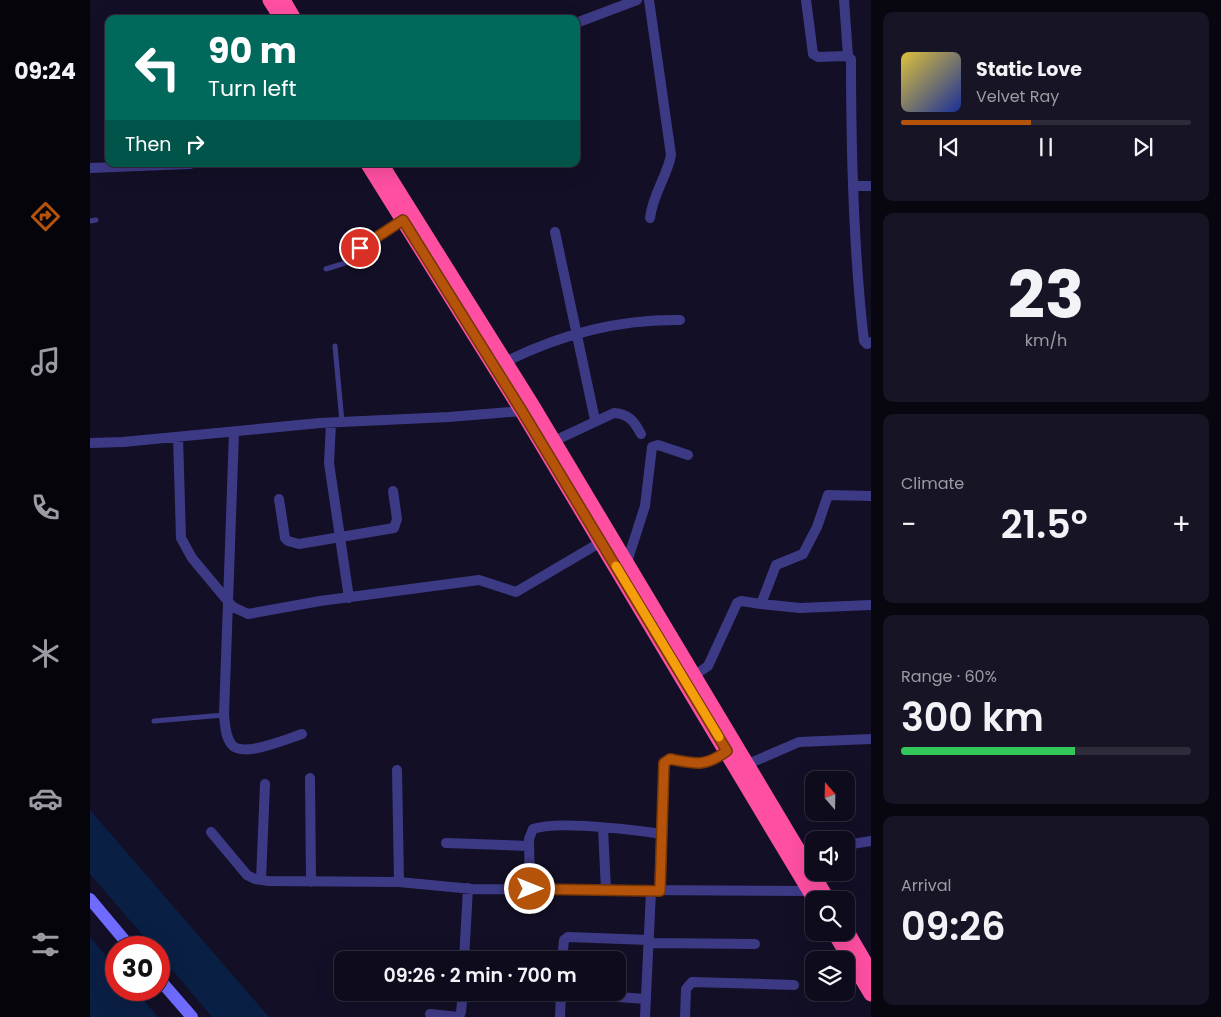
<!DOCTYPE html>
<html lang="en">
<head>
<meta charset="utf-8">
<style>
  body { margin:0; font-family:Poppins,sans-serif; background:#171425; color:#f1f3f6; height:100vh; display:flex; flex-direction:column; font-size:19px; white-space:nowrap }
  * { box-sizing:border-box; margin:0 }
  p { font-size:16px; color:#9b9ba3 }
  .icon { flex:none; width:28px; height:28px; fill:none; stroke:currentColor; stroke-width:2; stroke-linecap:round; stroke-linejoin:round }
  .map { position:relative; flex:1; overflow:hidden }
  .sheet { display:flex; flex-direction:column; gap:12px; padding:12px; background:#08060f; width:350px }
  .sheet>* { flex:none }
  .hud { position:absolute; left:15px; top:15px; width:475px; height:152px; border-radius:10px; box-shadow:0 5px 20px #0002,0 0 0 1px #2e2b3b; background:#00695c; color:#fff; overflow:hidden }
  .needle { width:32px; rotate:340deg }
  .tools { position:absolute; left:715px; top:771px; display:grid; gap:10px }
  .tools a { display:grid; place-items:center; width:50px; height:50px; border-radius:10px; background:#0e0b1c; box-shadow:0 5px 20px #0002,0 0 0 1px #2e2b3b; font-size:25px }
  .speed { position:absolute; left:15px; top:936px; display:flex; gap:10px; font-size:25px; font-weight:700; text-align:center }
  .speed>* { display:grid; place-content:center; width:65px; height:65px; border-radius:50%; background:#0e0b1c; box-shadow:0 5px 20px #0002,0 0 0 1px #2e2b3b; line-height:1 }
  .speed .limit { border:8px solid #d22; background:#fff; color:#111 }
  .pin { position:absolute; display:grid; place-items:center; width:42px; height:42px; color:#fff; margin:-21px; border:2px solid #fff; border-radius:50%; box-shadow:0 1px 5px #0007 }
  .me { position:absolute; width:55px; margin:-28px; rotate:90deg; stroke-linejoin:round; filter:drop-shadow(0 0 4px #0008) }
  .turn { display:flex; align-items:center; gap:18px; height:105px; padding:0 20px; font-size:22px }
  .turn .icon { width:65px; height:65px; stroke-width:2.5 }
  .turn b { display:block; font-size:35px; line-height:42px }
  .then { display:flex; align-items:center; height:48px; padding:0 20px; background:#0003; gap:10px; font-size:19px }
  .big { font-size:38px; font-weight:600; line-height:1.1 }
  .sheet .widget { flex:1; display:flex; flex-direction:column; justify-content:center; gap:8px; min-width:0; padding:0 18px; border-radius:10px; background:#171425 }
  .sheet .dial { align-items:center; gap:0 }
  .dial b { font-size:65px; line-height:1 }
  .song { display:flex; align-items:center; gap:15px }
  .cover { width:60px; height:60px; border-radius:8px; background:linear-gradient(135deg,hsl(50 70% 55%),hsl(230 70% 35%)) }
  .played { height:5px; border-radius:2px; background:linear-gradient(90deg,#b45309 45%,#2e2b3b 45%) }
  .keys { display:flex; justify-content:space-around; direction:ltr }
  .heat { display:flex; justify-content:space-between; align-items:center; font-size:28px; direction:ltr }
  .charge { height:8px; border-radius:4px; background:linear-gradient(90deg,#34c759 60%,#2e2b3b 0) }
  .trip { position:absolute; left:244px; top:951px; width:292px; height:50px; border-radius:10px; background:#0e0b1c; box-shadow:0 5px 20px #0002,0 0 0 1px #2e2b3b; font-weight:600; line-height:50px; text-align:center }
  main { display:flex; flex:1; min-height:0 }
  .tabs { display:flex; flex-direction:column; width:90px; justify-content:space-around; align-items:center; background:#06040b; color:#9b9ba3 }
  .tabs .icon { width:35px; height:35px }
  .tabs .current { color:#b45309 }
  .tabs b { font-size:22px; color:#f1f3f6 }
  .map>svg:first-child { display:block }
  .water { fill:#0a1f44 }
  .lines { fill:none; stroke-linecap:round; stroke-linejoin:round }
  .lane { stroke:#3d3a85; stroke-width:5 }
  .street { stroke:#3d3a85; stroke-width:10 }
  .secondary { stroke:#6f6bff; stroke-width:12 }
  .highway { stroke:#ff4fa3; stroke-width:15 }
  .route-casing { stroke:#753606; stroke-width:12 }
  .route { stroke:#b45309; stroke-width:9 }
  .slow { stroke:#f59e0b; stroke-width:9 }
</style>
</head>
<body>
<main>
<nav class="tabs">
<b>09:24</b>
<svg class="icon current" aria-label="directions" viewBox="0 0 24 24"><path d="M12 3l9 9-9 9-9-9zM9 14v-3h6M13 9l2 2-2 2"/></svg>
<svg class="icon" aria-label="music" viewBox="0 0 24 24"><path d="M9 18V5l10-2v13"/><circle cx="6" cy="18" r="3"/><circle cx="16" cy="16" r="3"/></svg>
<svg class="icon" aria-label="phone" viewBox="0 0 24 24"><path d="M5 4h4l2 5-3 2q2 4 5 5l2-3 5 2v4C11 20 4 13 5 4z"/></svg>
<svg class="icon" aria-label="climate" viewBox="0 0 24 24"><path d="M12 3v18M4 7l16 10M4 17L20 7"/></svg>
<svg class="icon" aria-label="car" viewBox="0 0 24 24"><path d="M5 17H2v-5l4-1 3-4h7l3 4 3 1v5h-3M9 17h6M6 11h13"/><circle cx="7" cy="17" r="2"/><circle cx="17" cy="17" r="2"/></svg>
<svg class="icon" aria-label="filters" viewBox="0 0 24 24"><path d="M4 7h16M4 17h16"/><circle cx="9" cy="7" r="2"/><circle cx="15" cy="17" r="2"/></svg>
</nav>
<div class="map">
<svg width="781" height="1017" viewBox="0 0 781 1017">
  <rect width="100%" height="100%" fill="#130f26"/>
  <path class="water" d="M0,810L179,1017H122L69,954V948L63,947L0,874Z
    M0,937L26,968V990H45L68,1017H0Z"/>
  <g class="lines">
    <path class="lane" d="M0,221L6,220
      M236,269L271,258L270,246L312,220
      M245,346L252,422
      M64,721L134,715"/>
    <path class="street" d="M559,0L581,155C577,177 563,193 560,218
      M716,0L723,54L728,57L756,56L761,59C761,153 763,248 774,341L777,344L781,342
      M754,0L758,56
      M486,23L547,0
      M0,168L100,164
      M763,186H781
      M465,232L505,420
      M415,362C469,335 529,319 590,320
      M241,423L239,463L259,598
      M144,432L134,715C135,724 135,737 142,745C153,758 197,739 212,734
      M88,437L91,538L102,558L137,600L143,607L158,614L230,601L389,580L426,592L511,542
      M464,441L524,413C539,414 544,421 551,434
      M0,443L33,442L230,423L359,417L432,411
      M189,499L195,538L198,541L209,544L304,528L307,519L303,491
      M537,562L555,506L562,447L568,445L598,455
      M671,604L710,608L781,605
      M605,675L618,666L647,603L651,601L671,604L686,565L713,554L727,527L738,495L781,496
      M658,764L709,742L781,739
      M307,770L309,882
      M220,778L221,882
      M513,828L516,890
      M121,832L157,875L165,879L179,881L309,882L382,889L720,891
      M356,843L439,846
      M756,845L781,841
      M711,854L724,851
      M171,880L175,784
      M440,889L439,839L443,829C469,820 543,830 572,834
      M569,891L574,763L580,759C606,764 615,767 637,751
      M559,943L665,944
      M374,960L378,888
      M472,960L474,940L478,937L559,940
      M471,993L556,999
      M340,1014L369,1017L371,1012L373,992
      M470,1017L471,992
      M555,1017L561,891
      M595,1017L596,989L602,982L704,985"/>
    <path class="secondary" d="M0,899L41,948
      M69,979L102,1017"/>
    <path class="highway" d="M180,0L192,19
      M193,0L204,19
      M278,164L432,411L725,900
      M291,164L442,405L738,900
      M756,930L781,973
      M744,932L781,994"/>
  </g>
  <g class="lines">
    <g class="route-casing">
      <path id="route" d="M270,248L313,220L432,411L637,751C615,767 606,764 580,759L574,763L570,891L440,889"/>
    </g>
    <use href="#route" class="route"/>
    <path class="slow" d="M526,566L629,737"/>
  </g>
</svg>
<div class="tools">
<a><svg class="needle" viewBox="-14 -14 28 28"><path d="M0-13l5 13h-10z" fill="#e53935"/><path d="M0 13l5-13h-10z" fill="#9b9ba3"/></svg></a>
<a><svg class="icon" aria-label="sound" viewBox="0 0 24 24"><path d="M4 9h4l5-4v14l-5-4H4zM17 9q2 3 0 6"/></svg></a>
<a><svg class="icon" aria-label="search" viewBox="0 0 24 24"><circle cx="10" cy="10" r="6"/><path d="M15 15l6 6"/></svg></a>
<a><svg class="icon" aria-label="layers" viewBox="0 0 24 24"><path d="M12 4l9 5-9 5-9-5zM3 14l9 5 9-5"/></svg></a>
</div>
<div class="speed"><div class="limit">30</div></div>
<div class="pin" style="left:270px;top:248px;background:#d93025"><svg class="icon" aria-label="arrive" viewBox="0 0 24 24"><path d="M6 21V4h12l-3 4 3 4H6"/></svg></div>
<svg class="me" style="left:440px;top:889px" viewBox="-20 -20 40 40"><circle r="17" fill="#b45309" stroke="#fff" stroke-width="3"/><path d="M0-11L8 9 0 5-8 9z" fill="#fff"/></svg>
<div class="trip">09:26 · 2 min · 700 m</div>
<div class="hud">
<div class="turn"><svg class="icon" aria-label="left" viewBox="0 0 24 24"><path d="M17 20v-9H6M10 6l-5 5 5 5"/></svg><div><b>90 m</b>Turn left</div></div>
<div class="then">Then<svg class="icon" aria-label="right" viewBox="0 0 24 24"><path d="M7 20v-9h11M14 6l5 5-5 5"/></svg></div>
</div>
</div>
<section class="sheet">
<div class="widget">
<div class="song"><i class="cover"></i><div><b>Static Love</b><p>Velvet Ray</p></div></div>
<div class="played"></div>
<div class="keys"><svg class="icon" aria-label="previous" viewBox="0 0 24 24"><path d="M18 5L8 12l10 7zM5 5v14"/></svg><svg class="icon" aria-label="pause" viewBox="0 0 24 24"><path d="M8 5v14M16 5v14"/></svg><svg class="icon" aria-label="next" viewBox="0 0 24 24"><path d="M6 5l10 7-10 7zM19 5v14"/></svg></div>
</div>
<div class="widget dial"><b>23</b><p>km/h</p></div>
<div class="widget"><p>Climate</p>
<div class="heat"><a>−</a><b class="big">21.5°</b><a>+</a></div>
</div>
<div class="widget"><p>Range · 60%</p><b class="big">300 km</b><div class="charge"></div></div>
<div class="widget"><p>Arrival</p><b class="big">09:26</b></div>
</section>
</main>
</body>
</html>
